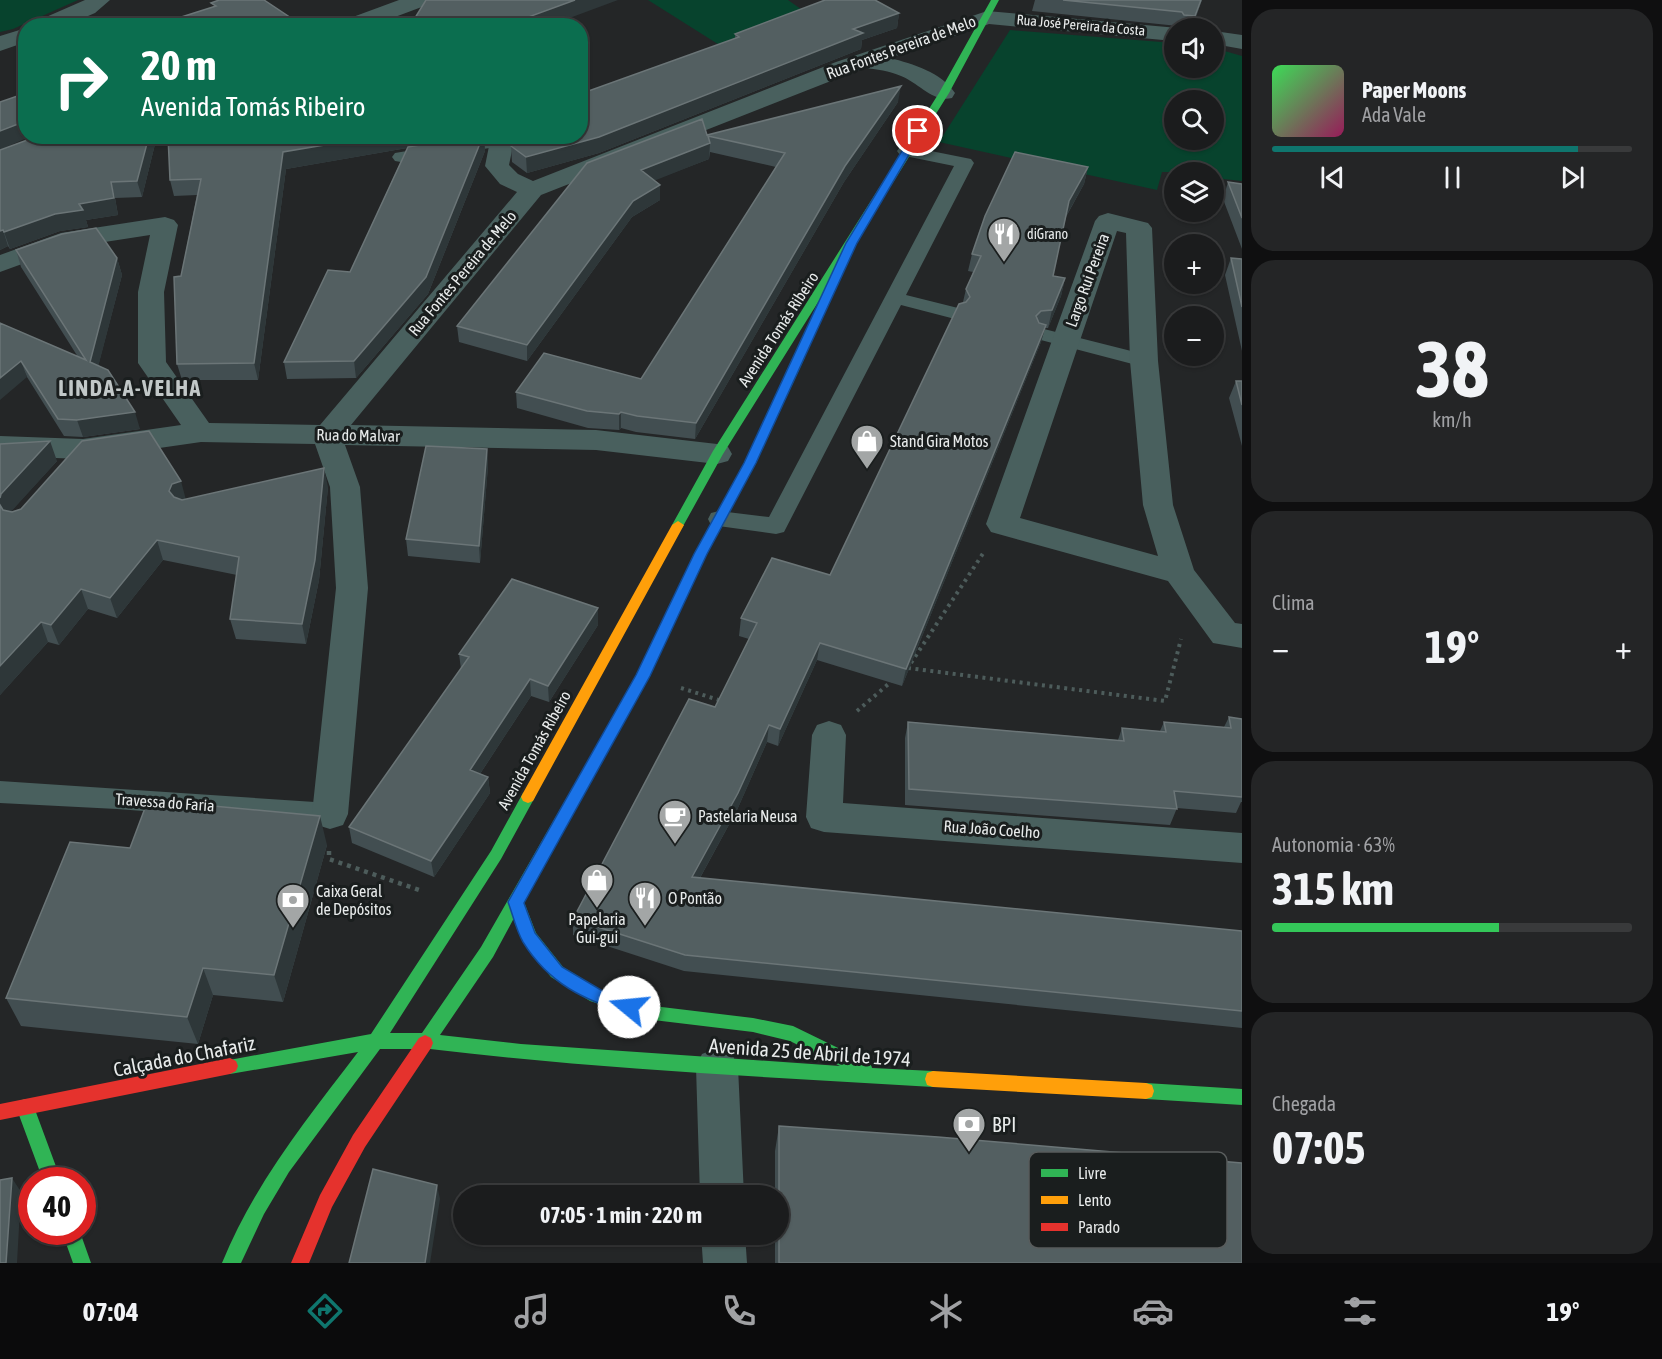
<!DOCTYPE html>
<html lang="pt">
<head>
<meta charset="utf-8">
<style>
  body { margin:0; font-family:"Asap Condensed",sans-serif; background:#242526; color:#f1f3f6; height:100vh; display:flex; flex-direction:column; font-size:22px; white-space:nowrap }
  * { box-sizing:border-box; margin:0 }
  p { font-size:20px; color:#a0a1a4 }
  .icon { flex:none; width:33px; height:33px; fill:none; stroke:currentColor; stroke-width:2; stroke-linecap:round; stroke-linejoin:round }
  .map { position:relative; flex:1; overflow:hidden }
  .drawer { display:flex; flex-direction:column; gap:9px; padding:9px; background:#0f0f10; width:420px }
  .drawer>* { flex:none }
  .banner { position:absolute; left:18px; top:18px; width:570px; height:126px; border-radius:24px; box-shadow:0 2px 4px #0004,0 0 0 2px #393a3b; background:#0b6e4f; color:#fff; overflow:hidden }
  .buttons { position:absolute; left:1164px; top:18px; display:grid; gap:12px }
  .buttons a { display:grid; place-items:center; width:60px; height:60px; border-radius:50%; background:#1b1c1d; box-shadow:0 2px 4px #0004,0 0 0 2px #393a3b; font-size:30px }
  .speed { position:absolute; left:18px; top:1167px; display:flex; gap:12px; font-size:30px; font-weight:700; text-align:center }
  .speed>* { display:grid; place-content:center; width:78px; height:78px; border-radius:50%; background:#1b1c1d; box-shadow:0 2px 4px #0004,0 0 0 2px #393a3b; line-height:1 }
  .speed .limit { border:9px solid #d22; background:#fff; color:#111 }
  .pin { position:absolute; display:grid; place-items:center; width:51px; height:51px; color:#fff; margin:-26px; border:3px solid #fff; border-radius:50%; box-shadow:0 2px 6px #0007 }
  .me { position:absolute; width:66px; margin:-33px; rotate:287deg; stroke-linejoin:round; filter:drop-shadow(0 0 4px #0008) }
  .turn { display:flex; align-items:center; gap:21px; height:126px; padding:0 24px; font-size:27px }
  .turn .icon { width:78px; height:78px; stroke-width:2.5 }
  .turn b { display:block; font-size:42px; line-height:51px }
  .big { font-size:45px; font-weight:700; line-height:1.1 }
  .drawer .tile { flex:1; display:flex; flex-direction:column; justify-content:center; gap:9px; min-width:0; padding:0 21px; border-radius:24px; background:#242526 }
  .drawer .dial { align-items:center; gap:0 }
  .dial b { font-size:78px; line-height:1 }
  .song { display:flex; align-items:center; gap:18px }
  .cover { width:72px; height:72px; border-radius:9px; background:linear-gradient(135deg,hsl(130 70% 55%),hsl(330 70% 35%)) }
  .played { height:6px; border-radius:3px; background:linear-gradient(90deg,#0f766e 85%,#393a3b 85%) }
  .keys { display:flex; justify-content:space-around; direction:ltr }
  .heat { display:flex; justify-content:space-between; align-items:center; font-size:33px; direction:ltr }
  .charge { height:9px; border-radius:4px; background:linear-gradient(90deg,#34c759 63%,#393a3b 0) }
  .trip { position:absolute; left:453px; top:1185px; width:336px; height:60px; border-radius:30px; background:#1b1c1d; box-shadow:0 2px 4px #0004,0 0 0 2px #393a3b; font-weight:700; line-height:60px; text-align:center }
  .tabs { display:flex; height:96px; justify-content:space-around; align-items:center; background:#0b0b0c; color:#a0a1a4 }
  .tabs .icon { width:42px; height:42px }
  .tabs .current { color:#0f766e }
  .tabs b { font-size:27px; color:#f1f3f6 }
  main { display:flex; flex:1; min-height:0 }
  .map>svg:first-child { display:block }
  .green { fill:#07432d; fill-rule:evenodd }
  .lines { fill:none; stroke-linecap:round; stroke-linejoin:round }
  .path-far1 { stroke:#4d5c5b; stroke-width:4; stroke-dasharray:3 4.5; stroke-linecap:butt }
  .path { stroke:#4d5c5b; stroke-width:4.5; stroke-dasharray:4 5; stroke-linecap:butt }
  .lane { fill:#49605e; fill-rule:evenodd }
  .street { fill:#49605e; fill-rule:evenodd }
  .fast { fill:#30b455; fill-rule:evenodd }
  .slow { fill:#ff9f0a; fill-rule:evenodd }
  .jam { fill:#e5322d; fill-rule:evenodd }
  .wall { fill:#424e51 }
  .shaded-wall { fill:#2e3739 }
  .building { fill:#535f61; stroke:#6b7577; stroke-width:1.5 }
  .route { fill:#1a73e8; stroke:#114b97; stroke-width:1.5 }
  .labels { text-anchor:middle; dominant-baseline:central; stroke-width:6; stroke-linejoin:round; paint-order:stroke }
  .far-street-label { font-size:14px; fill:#e8ebeb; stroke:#1a1e1e }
  .far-poi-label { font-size:14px; fill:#e8ebeb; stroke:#1a1e1e; text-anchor:start }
  .street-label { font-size:16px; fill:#e8ebeb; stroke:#1a1e1e }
  .poi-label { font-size:16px; fill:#e8ebeb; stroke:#1a1e1e; text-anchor:start }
  .near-street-label { font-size:20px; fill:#e8ebeb; stroke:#1a1e1e }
  .near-poi-label { font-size:20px; fill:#e8ebeb; stroke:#1a1e1e; text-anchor:start }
  .district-label { font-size:22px; font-weight:bold; letter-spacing:1.5px; fill:#c2c8c8; stroke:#1a1e1e }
  .key { fill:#1a1e1e; stroke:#585c5c; stroke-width:1.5 }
  .key-label { font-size:16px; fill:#e8ebeb }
</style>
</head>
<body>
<main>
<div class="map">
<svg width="1242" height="1263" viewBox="0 0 1242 1263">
  <rect width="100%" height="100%" fill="#242627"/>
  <path class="green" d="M0,0H78L13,29L0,32Z
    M648,0H788L805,12L721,46Z
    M1010,30L1174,43V68H1214V48L1242,56V181L1214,178V172H1162L1157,190L939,142ZM1174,100H1214V140H1174Z"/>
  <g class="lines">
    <path class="path-far1" d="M911,663L984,552
      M908,668L1165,701L1181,639
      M681,688L722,701
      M857,711L892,681"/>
    <path class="path" d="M329,851V859L422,891"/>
    <path class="lane" d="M497,136L508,137L511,141L508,145L502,146L401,162L395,161L392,157L395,153Z
      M906,146L971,159L974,163L906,295L962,309L965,313L962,317L955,319L901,305L784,532L776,534L711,525L708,519L711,513L719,511L769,517L954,166L900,155L897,151L900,147Z
      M1044,329L1151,356L1154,361L1151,366L1144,367L1037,339L1034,335L1037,331Z
      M0,781L330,803L339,806L343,814L339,822L330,825L117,809L0,803Z"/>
    <path class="street" d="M85,0H110L95,13L65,26H34L37,21Z
      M399,0H430L427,5L371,26H339L342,21Z
      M987,11L1178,28H1174V41L989,24L890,58C913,64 941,72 955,93L952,98C933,103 919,83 901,76C889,71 877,69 864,68L541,195L351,425L596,430L717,444L728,447L732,454L728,461L717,464L596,450L345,445L360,487L368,588L348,814L343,825L330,829L317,825L312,814L336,588L330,487L315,444L201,442L83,459L0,456V436L83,439L181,425L138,363V292L150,235L66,248L0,272V255L61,233L165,217L174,220L178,225L164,292L166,362L209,423L320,425L517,192L500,184L485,166L491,136H515L509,165L518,174L533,181L836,62Z
      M26,28V42L0,51V36Z
      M1214,31L1242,35V49L1214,44Z
      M1108,213L1148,223L1152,228L1158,361L1173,505L1194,570L1235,623L1242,624V648L1213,643L1168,581L991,532L986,524L1095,221L1099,216ZM1117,231L1126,233L1130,361L1143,505L1158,556L1020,518Z
      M829,721L841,725L846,735L843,803L1242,833V863L824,832L811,828L806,817L812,735L817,725Z
      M717,1048L732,1054L738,1067L744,1196H700L696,1067L702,1054Z
      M701,1234H745L747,1263H703Z"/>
    <path class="fast" d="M991,0H999L949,93L723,454L682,528H674L672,525L713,451L939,93Z
      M799,353L805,357L756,463L706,554L650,676L524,902L536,933L563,967L601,990L645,1005L753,1018L793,1026L871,1064L872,1068L933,1071L939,1073L941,1079L939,1085L933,1087C765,1077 597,1069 430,1049L425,1051L420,1049H380L289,1172L264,1214L241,1263H222C254,1184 307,1119 358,1052L230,1074L224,1071L222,1066L224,1061L371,1034L491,851L523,793L528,791L533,793L535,797L501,859L390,1033H422L481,947L637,675L694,554L744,463L793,357ZM514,918L523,942L551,977L590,1001L645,1019L753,1032L790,1041L840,1066L521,1044L440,1035L493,957Z
      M1146,1083L1242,1089V1105L1146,1099L1140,1097L1138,1091L1140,1085Z
      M25,1099L31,1101L34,1107L61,1180H43L16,1107L19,1101Z
      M62,1232H80L91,1263H73Z"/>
    <path class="slow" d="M678,521L684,525L533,801L528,803L523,801L521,797L523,793L672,525Z
      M933,1071L1146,1083L1152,1085L1154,1091L1152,1097L1146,1099L933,1087L927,1085L925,1079L927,1073Z"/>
    <path class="jam" d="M425,1035L431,1038L433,1043L431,1048L365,1147L332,1207L309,1263H291L320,1195L353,1135L419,1038Z
      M230,1058L236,1061L238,1066L236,1071L230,1074L0,1120V1104Z"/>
  </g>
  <path class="wall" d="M1035,0H1202L1192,28H1180L1178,26L1032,11Z
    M899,13L897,28L862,40L861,49L599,153L527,173L512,162L511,146L735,38V34Z
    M898,102L844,182L695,439L636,432L621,428L619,430L588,428L517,408L516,392L641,379L776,167L710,152L709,159L654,180L660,185V200L632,217L527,361L459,342L457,326L707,135Z
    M38,136H157L142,197L115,198L118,215L86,220L88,227L60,231L10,249L8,246L0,250V150Z
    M168,136H484L485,151L428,294L356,378L287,379L284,362L350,272L407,148L286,169L258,380H182L177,364L181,276L197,195L174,196L170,180Z
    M1088,167L1084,184L1066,217L1053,276L1065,278L1061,296L1048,328H1045L1041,342L902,686L817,660L778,746L767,742L737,810L700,878L1242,931V1028L684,971L573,935V919L715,707L749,639L739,636L741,618L830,575L963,302L966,289L973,272L968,271L972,254Z
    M1228,182L1242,184V249L1223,199Z
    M16,250L117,258L122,275L98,366L140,429L83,437L64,436L27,377L0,323L78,357L21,267Z
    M1231,258L1242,259V351L1225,275Z
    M1236,381H1242V446L1229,398Z
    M0,444L57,461L11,511L186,499L328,487L319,580L306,644L236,639L230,619L237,575L163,560L117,618L88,609L59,645L48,642L0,695Z
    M487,449L488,466L480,563L408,556L406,539Z
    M598,608V625L549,702L531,696L480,774L488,777L490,793L434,877L352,843L349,827L461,669L459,654Z
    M1229,717L1242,719V802H1241L1236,813L1177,808L1170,825L905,805V738L908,722L1118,740L1122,728L1160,731L1164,722L1224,727Z
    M327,845L283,1002L213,995L198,1044L21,1026L6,998L130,848Z
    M779,1126L1242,1263H775V1234H778V1196H775V1151Z"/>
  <path class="shaded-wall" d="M575,0H618L548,26H504Z
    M1201,0H1202L1191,28L1195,16Z
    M899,13L897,28L862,40L861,49L599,153L527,173L526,157L853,29Z
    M901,86L898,102L844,182L695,439L696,423L845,166Z
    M26,121V136H31L0,150V131Z
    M149,136H157L142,197L137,181Z
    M378,136H476L286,169L258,380L254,363L283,152Z
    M483,136H484L485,151L428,294L356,378L354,361Z
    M710,143L709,159L641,186V170Z
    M1088,167L1084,184L1065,218L1069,201Z
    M111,182L115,198L118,215L86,220L88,227L60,231L10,249L4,232Z
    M660,185V200L632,217L527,361V345L633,201Z
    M3,230L8,246L0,250V231Z
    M117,258L122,275L95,379L90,362Z
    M1065,278L1061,296L1048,328L1052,310Z
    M1046,325L1041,342L902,686L906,669Z
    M21,361L27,377L0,400V378Z
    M135,412L140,429L83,437L77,420Z
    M621,412V428L619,430V414Z
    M50,441L57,461L9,514L0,507V498L1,494Z
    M487,449L488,466L480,563L479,546Z
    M324,468L328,487L319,580L306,644L302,624Z
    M181,481L186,500L178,504L169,491L172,484Z
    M157,540L163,560L117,618L110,598Z
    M81,589L88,609L59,645L51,625Z
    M598,608V625L549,702L548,686Z
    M41,622L48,642L0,695V666Z
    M820,643L817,660L778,746L780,729Z
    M530,679L531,696L472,786L470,770Z
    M769,725L767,742L737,810L691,894L692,877Z
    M488,777L490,793L434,877L431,861Z
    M320,816L327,845L283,1002L274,975Z
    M203,968L213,995L198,1044L187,1017Z
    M12,1178L21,1192L17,1263H6Z
    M437,1185L440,1199L430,1263H425Z"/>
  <path class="building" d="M219,0H264L303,26H153L216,6L211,3Z
    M426,0H575L504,26H410Z
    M825,0H875L899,13L853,29L863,33L599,137L526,157L511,146L513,136H580V94L739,37L735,34Z
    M1063,0H1201L1195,16L1184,15L1182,12Z
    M901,86L845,166L696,423L637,416L621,412L619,414L587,411L516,392L544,353L641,379L785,153L708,136L710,143L641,170L660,185L633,201L527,345L457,326L587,163L702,119L707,135Z
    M26,93V121L0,131V102Z
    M38,136H149L137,181L111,182L114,198L79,204L83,210L55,214L4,232L3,230L0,231V150Z
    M168,136H378L283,152L254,363L177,364L174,277L181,276L201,179L170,180Z
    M472,136H483L426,277L354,361L284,362L328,270L350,272L408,147Z
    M1015,152L1088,167L1069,201L1053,276L1065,278L1052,310L1041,311L1036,316L1039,323L1046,325L906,669L820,643L780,729L769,725L738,793L692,877L1242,931V1011L685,955L573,919L689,699L715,707L757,623L741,618L772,558L830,575L959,304L966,302L970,297L966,289L981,256L972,254L985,216Z
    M1228,182L1242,184V218Z
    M96,228L117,258L90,362L108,370L135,412L77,420L58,419L21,361L0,378V323L86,360L16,250L62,234Z
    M1231,258L1242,259V307Z
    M1236,381H1242V405Z
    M149,431L181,481L172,484L169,491L174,497L182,500L324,468L315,560L302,624L230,619L239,557L157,540L110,598L81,589L51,625L41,622L0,666V505L3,510L12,512L21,509L82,441Z
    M50,441L1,494L0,498V444Z
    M426,446L487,449L479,546L406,539Z
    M512,579L598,608L548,686L530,679L470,770L488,777L431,861L349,827L469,657L459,654Z
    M1229,717L1242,719V797L1174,791L1177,809L909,789L908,722L1124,741L1122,728L1166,732L1164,722L1231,728Z
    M148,800L320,816L274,975L203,968L187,1017L6,998L70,842L130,848Z
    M779,1126L938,1137L1242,1163V1263H779Z
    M373,1169L437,1185L425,1263H349Z
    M12,1178L6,1263H0V1180Z"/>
  <path class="route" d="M918,128L923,131L857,243L756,463L707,554L650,676L524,903L535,933L562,967L601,990L635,1001L637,1007L635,1012L629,1014C584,1000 549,984 523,942C516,930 513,915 508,902L636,675L694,554L744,463L846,243L914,131Z"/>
  <defs>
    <g id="restaurant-pin" transform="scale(1.725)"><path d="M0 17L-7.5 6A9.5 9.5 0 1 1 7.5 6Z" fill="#a3a6a6" stroke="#1a1e1e"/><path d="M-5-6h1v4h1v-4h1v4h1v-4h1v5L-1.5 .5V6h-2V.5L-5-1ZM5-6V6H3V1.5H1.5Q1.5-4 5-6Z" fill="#fff"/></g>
    <g id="shop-pin" transform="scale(1.725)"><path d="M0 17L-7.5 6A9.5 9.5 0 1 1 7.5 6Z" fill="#a3a6a6" stroke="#1a1e1e"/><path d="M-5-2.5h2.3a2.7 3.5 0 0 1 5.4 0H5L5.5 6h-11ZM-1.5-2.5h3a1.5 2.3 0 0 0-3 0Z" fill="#fff"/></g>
    <g id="cafe-pin" transform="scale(1.725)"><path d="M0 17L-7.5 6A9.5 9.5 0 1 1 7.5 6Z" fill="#a3a6a6" stroke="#1a1e1e"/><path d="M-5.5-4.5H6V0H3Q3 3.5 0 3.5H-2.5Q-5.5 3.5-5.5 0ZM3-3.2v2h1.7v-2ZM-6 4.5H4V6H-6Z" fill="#fff"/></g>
    <g id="bank-pin" transform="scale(1.725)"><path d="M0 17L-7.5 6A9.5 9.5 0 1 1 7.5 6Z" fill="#a3a6a6" stroke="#1a1e1e"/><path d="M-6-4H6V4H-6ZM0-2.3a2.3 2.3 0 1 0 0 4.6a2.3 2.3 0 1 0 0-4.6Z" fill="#fff"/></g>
  </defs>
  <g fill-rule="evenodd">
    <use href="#restaurant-pin" x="1004" y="234"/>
    <use href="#shop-pin" x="867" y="441"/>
    <use href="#cafe-pin" x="675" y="816"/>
    <use href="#shop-pin" x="597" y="880"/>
    <use href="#restaurant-pin" x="645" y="898"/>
    <use href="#bank-pin" x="293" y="900"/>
    <use href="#bank-pin" x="969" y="1124"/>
  </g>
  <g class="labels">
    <g class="far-street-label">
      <text transform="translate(1081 25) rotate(5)">Rua José Pereira da Costa</text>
    </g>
    <g class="far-poi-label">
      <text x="1027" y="234">diGrano</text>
    </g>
    <g class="street-label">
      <text transform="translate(901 47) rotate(-20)">Rua Fontes Pereira de Melo</text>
      <text transform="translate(462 273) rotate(-50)">Rua Fontes Pereira de Melo</text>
      <text transform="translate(1087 280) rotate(-70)">Largo Rui Pereira</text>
      <text transform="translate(778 329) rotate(-57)">Avenida Tomás Ribeiro</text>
      <text transform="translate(358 435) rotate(1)">Rua do Malvar</text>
      <text transform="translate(534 750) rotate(-61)">Avenida Tomás Ribeiro</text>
      <text transform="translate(165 802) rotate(4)">Travessa do Faria</text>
      <text transform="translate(992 829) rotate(4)">Rua João Coelho</text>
    </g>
    <g class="poi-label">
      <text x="890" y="441">Stand Gira Motos</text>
      <text x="698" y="816">Pastelaria Neusa</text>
      <text x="316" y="891">Caixa Geral<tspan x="316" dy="18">de Depósitos</tspan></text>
      <text x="668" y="898">O Pontão</text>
      <text x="597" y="919" text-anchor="middle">Papelaria<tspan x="597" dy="18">Gui-gui</tspan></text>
    </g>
    <g class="near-street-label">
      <text transform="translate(810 1052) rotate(4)">Avenida 25 de Abril de 1974</text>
      <text transform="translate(184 1056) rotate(-11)">Calçada do Chafariz</text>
    </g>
    <g class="near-poi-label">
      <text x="992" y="1124">BPI</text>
    </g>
    <g class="district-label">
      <text x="130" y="388">LINDA-A-VELHA</text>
    </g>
  </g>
  <rect x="1029" y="1152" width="198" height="96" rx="9" class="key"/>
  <rect x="1041" y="1169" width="27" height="8" fill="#30b455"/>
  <rect x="1041" y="1196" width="27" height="8" fill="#ff9f0a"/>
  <rect x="1041" y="1223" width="27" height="8" fill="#e5322d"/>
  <g class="key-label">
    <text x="1078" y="1179">Livre</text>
    <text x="1078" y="1206">Lento</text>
    <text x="1078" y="1233">Parado</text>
  </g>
</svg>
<div class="buttons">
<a><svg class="icon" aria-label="sound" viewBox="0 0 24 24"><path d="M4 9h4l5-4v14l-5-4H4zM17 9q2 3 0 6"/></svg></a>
<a><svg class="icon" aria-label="search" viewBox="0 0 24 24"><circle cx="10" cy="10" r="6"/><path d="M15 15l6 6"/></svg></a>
<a><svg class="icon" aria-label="layers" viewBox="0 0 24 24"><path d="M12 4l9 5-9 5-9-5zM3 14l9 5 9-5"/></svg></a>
<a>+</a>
<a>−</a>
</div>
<div class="speed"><div class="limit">40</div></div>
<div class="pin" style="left:918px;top:131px;background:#d93025"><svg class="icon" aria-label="arrive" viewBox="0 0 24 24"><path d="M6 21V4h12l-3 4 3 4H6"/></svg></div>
<svg class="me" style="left:629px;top:1007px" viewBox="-20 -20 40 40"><circle r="19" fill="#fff"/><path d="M0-13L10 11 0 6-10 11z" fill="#1a73e8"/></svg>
<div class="trip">07:05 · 1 min · 220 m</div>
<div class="banner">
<div class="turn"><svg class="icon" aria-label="right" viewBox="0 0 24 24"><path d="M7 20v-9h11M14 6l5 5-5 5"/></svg><div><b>20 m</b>Avenida Tomás Ribeiro</div></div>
</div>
</div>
<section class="drawer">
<div class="tile">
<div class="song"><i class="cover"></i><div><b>Paper Moons</b><p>Ada Vale</p></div></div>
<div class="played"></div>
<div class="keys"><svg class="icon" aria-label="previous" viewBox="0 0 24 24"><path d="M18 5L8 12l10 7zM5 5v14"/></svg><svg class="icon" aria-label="pause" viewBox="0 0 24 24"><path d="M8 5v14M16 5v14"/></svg><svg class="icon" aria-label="next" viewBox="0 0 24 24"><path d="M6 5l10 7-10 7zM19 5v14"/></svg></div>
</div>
<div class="tile dial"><b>38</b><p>km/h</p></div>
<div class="tile"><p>Clima</p>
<div class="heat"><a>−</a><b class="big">19°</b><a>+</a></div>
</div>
<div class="tile"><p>Autonomia · 63%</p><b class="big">315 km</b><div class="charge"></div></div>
<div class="tile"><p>Chegada</p><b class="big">07:05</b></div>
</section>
</main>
<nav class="tabs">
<b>07:04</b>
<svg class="icon current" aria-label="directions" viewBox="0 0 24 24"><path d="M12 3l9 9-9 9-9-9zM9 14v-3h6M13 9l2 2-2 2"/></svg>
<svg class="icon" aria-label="music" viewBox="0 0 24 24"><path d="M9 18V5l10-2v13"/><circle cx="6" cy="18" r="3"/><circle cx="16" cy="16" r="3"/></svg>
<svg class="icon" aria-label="phone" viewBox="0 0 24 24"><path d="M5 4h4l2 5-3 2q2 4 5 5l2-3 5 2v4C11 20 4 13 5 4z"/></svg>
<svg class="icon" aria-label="climate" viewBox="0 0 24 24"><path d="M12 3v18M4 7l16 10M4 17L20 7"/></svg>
<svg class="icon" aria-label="car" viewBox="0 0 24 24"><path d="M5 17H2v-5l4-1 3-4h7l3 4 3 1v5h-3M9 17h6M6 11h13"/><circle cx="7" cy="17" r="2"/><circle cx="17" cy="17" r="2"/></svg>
<svg class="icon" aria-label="filters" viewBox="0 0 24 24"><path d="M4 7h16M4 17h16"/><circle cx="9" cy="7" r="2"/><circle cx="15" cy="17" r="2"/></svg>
<b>19°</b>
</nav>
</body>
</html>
